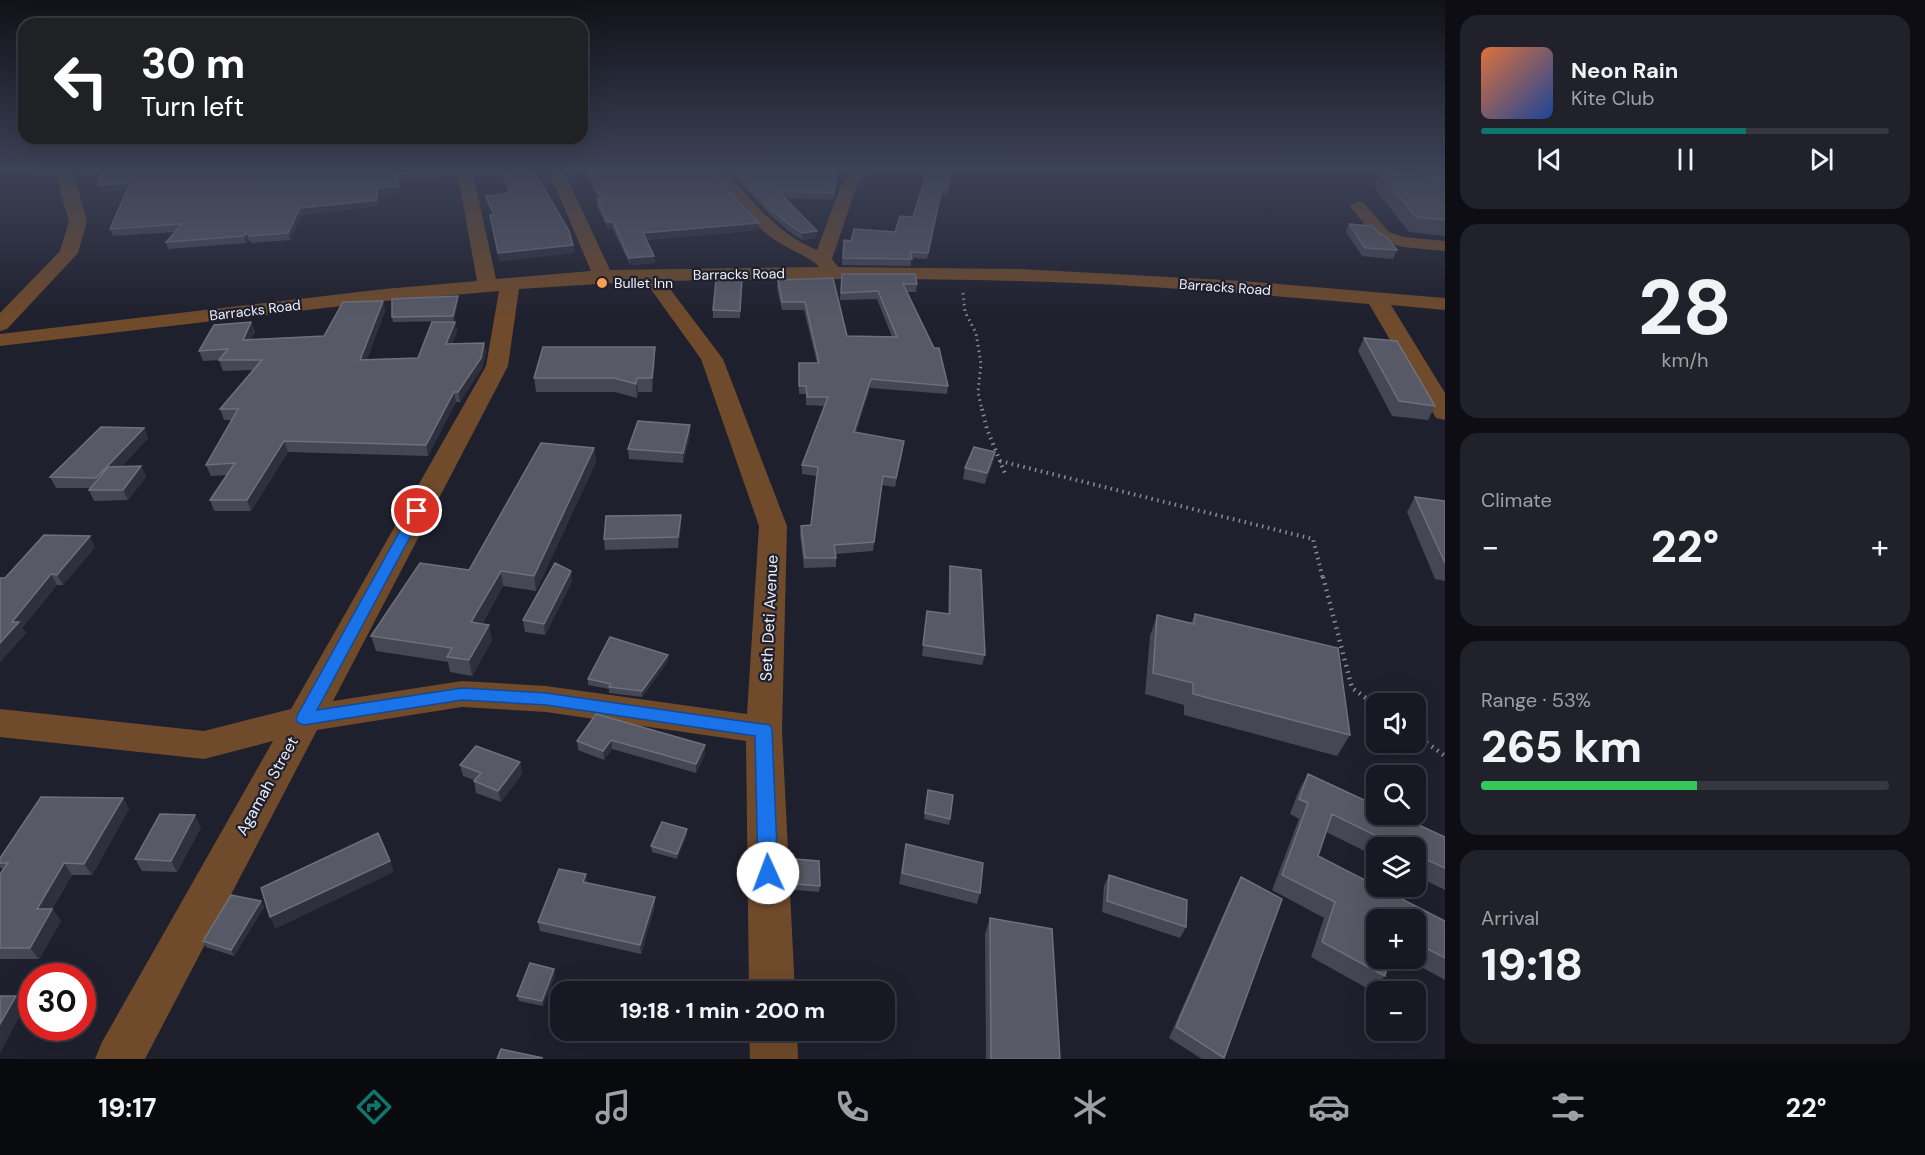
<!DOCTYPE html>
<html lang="en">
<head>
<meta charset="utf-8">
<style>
  body { margin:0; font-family:"DM Sans",sans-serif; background:#20212a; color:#f1f3f6; height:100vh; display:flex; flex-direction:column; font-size:22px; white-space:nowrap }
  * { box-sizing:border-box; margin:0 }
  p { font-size:20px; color:#9ea0a5 }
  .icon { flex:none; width:33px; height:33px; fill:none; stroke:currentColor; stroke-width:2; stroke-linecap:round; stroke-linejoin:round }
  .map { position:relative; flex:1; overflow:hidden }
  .sheet { display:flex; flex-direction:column; gap:15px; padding:15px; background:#0d0d13; width:480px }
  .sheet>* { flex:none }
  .hud { position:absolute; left:18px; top:18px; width:570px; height:126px; border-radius:18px; box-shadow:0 6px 24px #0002,0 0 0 2px #363740; background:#202124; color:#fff; overflow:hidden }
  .buttons { position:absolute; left:1366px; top:693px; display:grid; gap:12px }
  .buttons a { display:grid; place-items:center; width:60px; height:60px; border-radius:12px; background:#171822; box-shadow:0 6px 24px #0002,0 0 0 2px #363740; font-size:30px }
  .speed { position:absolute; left:18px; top:963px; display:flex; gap:12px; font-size:30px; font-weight:700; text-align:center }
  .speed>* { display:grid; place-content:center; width:78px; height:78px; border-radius:50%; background:#171822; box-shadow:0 6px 24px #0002,0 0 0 2px #363740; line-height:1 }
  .speed .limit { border:9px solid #d22; background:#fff; color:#111 }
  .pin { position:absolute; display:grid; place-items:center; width:51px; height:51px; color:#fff; margin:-26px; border:3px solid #fff; border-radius:50%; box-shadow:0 2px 6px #0007 }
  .me { position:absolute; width:66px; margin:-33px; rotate:358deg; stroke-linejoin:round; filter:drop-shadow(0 0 4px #0008) }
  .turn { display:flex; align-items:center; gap:21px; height:126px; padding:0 24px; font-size:27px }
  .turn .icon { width:78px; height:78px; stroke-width:2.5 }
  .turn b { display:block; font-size:42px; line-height:51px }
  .big { font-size:45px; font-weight:800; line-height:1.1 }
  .sheet .tile { flex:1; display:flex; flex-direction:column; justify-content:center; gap:9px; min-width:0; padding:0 21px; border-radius:18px; background:#20212a }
  .sheet .dial { align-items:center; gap:0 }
  .dial b { font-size:78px; line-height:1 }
  .song { display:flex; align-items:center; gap:18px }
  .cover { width:72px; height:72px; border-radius:9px; background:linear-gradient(135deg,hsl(20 70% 55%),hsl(220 70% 35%)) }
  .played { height:6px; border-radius:3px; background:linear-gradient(90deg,#0f766e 65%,#363740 65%) }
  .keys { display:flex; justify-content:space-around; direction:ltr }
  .heat { display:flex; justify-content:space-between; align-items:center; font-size:33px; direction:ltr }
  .charge { height:9px; border-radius:4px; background:linear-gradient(90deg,#34c759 53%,#363740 0) }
  .trip { position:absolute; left:550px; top:981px; width:345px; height:60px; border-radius:18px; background:#171822; box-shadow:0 6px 24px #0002,0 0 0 2px #363740; font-weight:800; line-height:60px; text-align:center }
  .tab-bar { display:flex; height:96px; justify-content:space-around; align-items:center; background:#090a0e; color:#9ea0a5 }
  .tab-bar .icon { width:42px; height:42px }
  .tab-bar .on { color:#0f766e }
  .tab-bar b { font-size:27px; color:#f1f3f6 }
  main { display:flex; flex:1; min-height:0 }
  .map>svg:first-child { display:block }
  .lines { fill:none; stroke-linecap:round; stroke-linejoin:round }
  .path-far2 { stroke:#8a8b96; stroke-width:3; stroke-dasharray:1.5 4; stroke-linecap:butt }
  .path-far1 { stroke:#8a8b96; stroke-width:4; stroke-dasharray:1.5 4.5; stroke-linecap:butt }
  .path { stroke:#8a8b96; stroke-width:4.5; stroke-dasharray:1.5 5; stroke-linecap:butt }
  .minor { fill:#6f4a2b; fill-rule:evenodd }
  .wall { fill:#454754 }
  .shaded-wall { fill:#2e303d }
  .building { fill:#575966; stroke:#6e707c; stroke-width:1.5 }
  .route { fill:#1a73e8; stroke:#114b97; stroke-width:1.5 }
  .poi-dot { fill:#fa9f4f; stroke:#1f202d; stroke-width:2 }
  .labels { text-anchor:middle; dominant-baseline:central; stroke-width:4.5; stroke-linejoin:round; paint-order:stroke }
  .far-street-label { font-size:14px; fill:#edeef7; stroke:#1f202d }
  .far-poi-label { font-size:14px; fill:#edeef7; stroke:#1f202d; text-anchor:start }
  .street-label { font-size:16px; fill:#edeef7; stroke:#1f202d }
</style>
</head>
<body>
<main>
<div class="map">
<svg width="1445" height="1059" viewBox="0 0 1445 1059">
  <rect width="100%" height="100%" fill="#1f202d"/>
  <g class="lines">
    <path class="path-far2" d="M963,293L965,312L976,333L981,364L978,392L982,410"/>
    <path class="path-far1" d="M982,409L987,429L1006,476
      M1000,461L1313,539L1323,579"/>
    <path class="path" d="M1323,577L1352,688L1377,706
      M1416,735L1445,756"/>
    <path class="minor" d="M57,169H72L87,221L78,253L7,329L0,331V313L60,251L69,221L60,192Z
      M457,169H472L496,279L591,271L548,169H563L610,270L819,267C813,258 783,247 772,238C748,220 726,194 708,169H724C751,200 778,234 817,250L840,188L854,169H869L856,188L832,259L838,267L1021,269L1243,281L1445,298V310L1391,305L1445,393V420L1436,418L1433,413L1369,304C1253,294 1136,284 1019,281C901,278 783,279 664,281L723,359L787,526L782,730L795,992H749L746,741L546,712L462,707L317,730L145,1059H95L102,1042L273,741L204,759L0,737V709L204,731L291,709L486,366L499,291L384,301L0,346V334L384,289L477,281ZM645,281L701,359L759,526L747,714L546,686L462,681L333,701L508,366L519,289Z
      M1358,201L1364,203L1389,232L1404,237L1445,241V251L1403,247L1377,240L1350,206Z
      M749,1030H797L798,1059H750Z"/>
  </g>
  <path class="wall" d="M500,169H533L573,245L574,253L500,261L491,222L490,215H493L487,203L486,196L509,193Z
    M582,169H710L720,183L759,223V230L646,240L654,256L655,263L630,265L613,229H608L597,206V199H599Z
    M727,169H839L833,200L784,198L816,238L802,240L791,233L768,213Z
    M928,169H953L947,195L941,194L927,259L911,258V266L842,265L844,240L851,241L895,232L913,217Z
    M1380,172L1445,177V236L1409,232L1374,187Z
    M440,178L398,181L400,193L378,195V206L302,215L290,240L252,243L248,240L246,243L168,249L166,242L175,232L113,236L110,229L127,190L101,192L98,185Z
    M1349,224L1379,233L1397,250L1393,259L1362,256L1346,232Z
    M842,274L917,284L916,292H906L948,386L947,394L870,388L856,432L903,450L895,487L882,485L873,551L836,554V567L804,568L800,535L801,526L811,525L816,476L802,474V465L824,406L806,405V394H799V363H817L804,310H782L777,288L778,280L847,336L892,337L877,299L840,300Z
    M742,278L740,318H713V310Z
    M458,296V300L454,321L393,322L392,317Z
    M383,301L385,311L367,359L418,358L455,322L457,331L452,344L484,343L486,353L482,368L460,402H456L428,456L288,452L251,511H214L210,500L227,475L211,476L206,465L232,420H224L220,409L253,370L223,371L219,360L203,361L199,351L251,322L255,332L251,339L324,336Z
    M1364,338L1435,406L1428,420L1392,416L1358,351Z
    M655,361L652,392H638L637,398L615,392H536L534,378Z
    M144,428L148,438L121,467L141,466L146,477L128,500L94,501L89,490L90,488H56L50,477Z
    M690,435L683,463L629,459L628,449Z
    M594,448L596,462L536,591L503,586L482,624L492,640L472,676L450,672L448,662L376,651L371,636L469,570Z
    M995,452L993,462L985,484L963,479L965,468Z
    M1415,497L1445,501V581L1435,579L1407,512Z
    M681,515V525L678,548L605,550L604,539Z
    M95,547L63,585H57L22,628L26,633L0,662L5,578Z
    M950,566L985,655L982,665L922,656L927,611L948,614L949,576Z
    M572,582L545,635L525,632L523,620Z
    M1195,614L1350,735L1337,756L1184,715V705L1145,694L1150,636L1157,615L1191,623Z
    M668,661L642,697L609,693V689L588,685V679Z
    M596,714L705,754L696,773L612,749L604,760L578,750L577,741Z
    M520,762L522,774L501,802L476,793L474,781V780L463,776L460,765Z
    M1308,774L1445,837V890L1416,876V848H1377V857L1326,832L1318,856L1445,921V980L1405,958H1416V920H1377L1385,976L1372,991L1311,957L1324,918L1272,890L1299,819L1290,814L1299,790Z
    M927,795L950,819L949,825L924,819Z
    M123,798L129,809L92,875H72L52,909L61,921L39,959H0V874L3,870L0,867V858Z
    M201,827L177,872L142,871L135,859Z
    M687,829V835L677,859L652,852L651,846Z
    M906,844L980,893L977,904L899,884Z
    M795,859L820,886L819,892L795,890Z
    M1109,875L1186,927L1180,938L1102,912L1104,886Z
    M1241,877L1224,1058L1223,1059H1202L1169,1038L1235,888Z
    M587,883L655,897V906L641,954L540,931L538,922Z
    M261,901L264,907L234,956L206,947L203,941Z
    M990,918L1060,1059H986L985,934Z
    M554,969L555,975L543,1006L519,1001L517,996Z"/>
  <path class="shaded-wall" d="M439,171L440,178L398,181L397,175Z
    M130,183L132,189L101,192L98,185Z
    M399,186L400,193L378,195V206L302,215L290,240L288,233L300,208L377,188Z
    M607,222H613V229H608Z
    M759,223V230L643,240V233Z
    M817,231L816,238L802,240V233Z
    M246,233L248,240L246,243L244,236Z
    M573,245L574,253L500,261L498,253Z
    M654,256L655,263L630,265L629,258Z
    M458,296V300L454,321L453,316Z
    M383,301L385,311L363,370L360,360Z
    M251,322L255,332L246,350L243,340Z
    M455,322L457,331L448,354L446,344Z
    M484,343L486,353L482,368L460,402L458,392Z
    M655,347V361L652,392V378Z
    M637,378L638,392L637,398L636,384Z
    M871,379L870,388L853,441L854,432Z
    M454,392L456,402L428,456L426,445Z
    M690,425V435L683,463V453Z
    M144,428L148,438L101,489L96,478Z
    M284,441L288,452L251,511L247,500Z
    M594,448L596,462L536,591L534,576Z
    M995,452L993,462L985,484L987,473Z
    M141,466L146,477L128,500L123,490Z
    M681,515V525L678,548V537Z
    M90,536L95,547L63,585L57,575Z
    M501,571L503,586L474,637L471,622Z
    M571,571L572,582L545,635L544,624Z
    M51,574L57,585L22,628L26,633L0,662V643L12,622Z
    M489,625L492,640L472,676L469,660Z
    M668,655V661L642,697V691Z
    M611,740L612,749L604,760L603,751Z
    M705,745V754L696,773V764Z
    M520,762L522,774L501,802L498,791Z
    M123,798L129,809L92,875L84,864Z
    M195,815L201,827L177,872L171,861Z
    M687,829V835L677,859V854Z
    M390,861L394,872L275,929L270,917Z
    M64,863L72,875L45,920L37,909Z
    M586,874L587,883L583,882Z
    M655,897V906L641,954L640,945Z
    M261,901L264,907L234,956L231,950Z
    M52,909L61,921L39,959L30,948Z
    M554,969L555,975L543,1006L542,1001Z
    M16,996L25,1006L0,1053V1024Z"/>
  <path class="building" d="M102,169H439V171L397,175L399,186L377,188V200L300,208L288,233L250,236L246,233L244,236L166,242L182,224L110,229L130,183L98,185Z
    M502,169H533L569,231L573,245L498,253L490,215H494L486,196L510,193Z
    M585,169H710L720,183L759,223L643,233L654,256L629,258L613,222H607L597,199H602Z
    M733,169H838L834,193L778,191L817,231L802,233L791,226L768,207Z
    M928,169H952L947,189L942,188L928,253L910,252L912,259L843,258L844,240L851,241L854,229L895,232L900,216L913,217Z
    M1380,172L1445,177V220L1416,217Z
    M1349,224L1372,226L1379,233L1386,236L1397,250L1365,248Z
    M842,274H915L917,284H903L934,348H939L948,386L871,379L854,432L904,441L896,478L883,476L874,542L834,545L836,558H805L801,526L811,525L818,467L802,465L828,397H807L806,386H799V363H819L805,302H782L778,280L833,278L847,336L897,337L878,291L841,293Z
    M742,278L740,311L713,310L716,280Z
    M458,296L453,316L392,317V299Z
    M383,301L360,360L418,358L432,322H455L446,344L484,343L481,358L458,392H454L426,445L284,441L247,500H210L235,463L206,465L238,409H220L262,360H219L228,349L199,351L214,325L251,322L243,340L324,336L343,302Z
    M1364,338L1397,341L1435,406L1399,401Z
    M543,347H655L652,378H637L636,384L614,378H534Z
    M638,421L690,425L683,453L628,449Z
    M101,427L144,428L96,478L50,477Z
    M541,443L594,448L534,576L501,571L471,622L489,625L469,660L447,657L452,648L371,636L420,563L469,570Z
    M974,447L995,452L987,473L965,468Z
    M141,466L123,490H89L108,467Z
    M1415,497L1445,501V563Z
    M681,515L678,537L604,539L606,516Z
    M44,535L90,536L57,575L51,574L12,622H19L0,643V578H5Z
    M555,563L571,571L544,624L523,620Z
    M950,566L981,570L985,655L923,645L927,611L950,614Z
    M1195,614L1338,648L1350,735L1193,694V683L1153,673L1157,615L1194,624Z
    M610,637L668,655L642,691L609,687L611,684L588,679Z
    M596,714L705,745L696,764L611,740L603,751L577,741Z
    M476,746L520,762L498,791L474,781L481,773L460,765Z
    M1308,774L1377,806V814H1395L1445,837V868L1416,855V848H1401L1332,814L1318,856L1445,921V958L1416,943V920H1377V958H1389L1385,976L1322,942L1335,902L1282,875L1308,803L1299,799Z
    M928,790L953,795L950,819L925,813Z
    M41,797L123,798L84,864L64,863L37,909H52L30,948H0V874L8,863H0V858Z
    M160,814L195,815L171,861L135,859Z
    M662,822L687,829L677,854L651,846Z
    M378,833L390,861L270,917L261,888Z
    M906,844L983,863L980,893L902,873Z
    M795,859L819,861L820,886L796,884Z
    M559,869L586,874L583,882L655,897L640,945L538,922Z
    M1109,875L1187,900L1186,927L1107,901Z
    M1241,877L1282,899L1224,1058L1176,1027Z
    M231,895L261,901L231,950L203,941Z
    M990,918L1052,929L1060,1059H991Z
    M530,963L554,969L542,1001L517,996Z
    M0,996H16L0,1024Z
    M501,1049L543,1058L497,1059Z"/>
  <linearGradient id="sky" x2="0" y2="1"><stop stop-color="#111219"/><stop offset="0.53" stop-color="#3c4257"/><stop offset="1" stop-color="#3c4257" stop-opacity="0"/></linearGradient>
  <rect width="1445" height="318" fill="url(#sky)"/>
  <path class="route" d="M417,507L424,511L317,710L462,688L546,693L770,725L772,730L778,873L775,879L768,881L761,879L758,873L755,736L546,705L462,700L304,725L298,723L296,719L298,714L411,511Z"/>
  <circle class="poi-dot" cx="602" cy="283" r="6"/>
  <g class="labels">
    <g class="far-street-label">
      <text transform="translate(739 274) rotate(-1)">Barracks Road</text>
      <text transform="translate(1225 287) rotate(4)">Barracks Road</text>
      <text transform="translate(255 310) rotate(-7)">Barracks Road</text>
    </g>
    <g class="far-poi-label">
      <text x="614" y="283">Bullet Inn</text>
    </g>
    <g class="street-label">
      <text transform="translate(769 618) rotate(-87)">Seth Deti Avenue</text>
      <text transform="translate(267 786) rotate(-61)">Agamah Street</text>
    </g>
  </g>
</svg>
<div class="buttons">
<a><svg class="icon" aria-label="sound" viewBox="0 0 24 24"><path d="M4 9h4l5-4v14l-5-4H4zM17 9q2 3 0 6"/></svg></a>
<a><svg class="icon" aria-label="search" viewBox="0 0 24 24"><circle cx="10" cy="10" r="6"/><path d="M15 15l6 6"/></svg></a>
<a><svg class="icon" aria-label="layers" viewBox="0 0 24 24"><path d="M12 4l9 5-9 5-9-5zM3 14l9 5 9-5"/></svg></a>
<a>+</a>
<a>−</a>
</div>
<div class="speed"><div class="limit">30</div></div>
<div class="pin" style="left:417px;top:511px;background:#d93025"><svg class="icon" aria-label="arrive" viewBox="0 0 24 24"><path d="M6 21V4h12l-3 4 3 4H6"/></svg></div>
<svg class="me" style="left:768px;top:873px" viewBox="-20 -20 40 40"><circle r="19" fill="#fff"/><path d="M0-13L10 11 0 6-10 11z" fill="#1a73e8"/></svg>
<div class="trip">19:18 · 1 min · 200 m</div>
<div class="hud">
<div class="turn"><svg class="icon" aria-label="left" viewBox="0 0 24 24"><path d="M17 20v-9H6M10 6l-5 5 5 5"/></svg><div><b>30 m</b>Turn left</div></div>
</div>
</div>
<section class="sheet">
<div class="tile">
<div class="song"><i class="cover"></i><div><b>Neon Rain</b><p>Kite Club</p></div></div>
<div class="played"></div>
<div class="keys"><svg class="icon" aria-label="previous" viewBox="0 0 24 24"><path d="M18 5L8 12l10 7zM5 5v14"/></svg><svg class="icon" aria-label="pause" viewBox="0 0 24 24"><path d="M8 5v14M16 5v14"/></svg><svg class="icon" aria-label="next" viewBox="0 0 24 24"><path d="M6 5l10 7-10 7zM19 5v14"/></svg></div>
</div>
<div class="tile dial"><b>28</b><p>km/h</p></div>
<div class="tile"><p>Climate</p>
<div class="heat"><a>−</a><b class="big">22°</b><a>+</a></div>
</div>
<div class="tile"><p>Range · 53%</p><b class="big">265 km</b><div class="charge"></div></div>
<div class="tile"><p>Arrival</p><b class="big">19:18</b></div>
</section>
</main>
<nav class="tab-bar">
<b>19:17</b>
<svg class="icon on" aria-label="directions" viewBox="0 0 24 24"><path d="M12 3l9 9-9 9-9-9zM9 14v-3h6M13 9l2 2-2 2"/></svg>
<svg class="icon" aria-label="music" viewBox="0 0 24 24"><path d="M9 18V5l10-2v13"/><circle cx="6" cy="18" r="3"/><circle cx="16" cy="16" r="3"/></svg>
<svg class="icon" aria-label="phone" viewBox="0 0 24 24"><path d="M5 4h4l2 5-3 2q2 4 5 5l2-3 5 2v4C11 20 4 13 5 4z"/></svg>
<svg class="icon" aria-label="climate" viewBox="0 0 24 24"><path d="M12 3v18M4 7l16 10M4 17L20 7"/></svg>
<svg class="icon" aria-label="car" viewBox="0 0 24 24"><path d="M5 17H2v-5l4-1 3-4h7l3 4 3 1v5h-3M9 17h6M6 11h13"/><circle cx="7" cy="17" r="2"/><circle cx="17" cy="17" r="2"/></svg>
<svg class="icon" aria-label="filters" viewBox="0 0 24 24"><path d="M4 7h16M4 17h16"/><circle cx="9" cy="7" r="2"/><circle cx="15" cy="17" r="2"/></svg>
<b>22°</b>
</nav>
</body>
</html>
